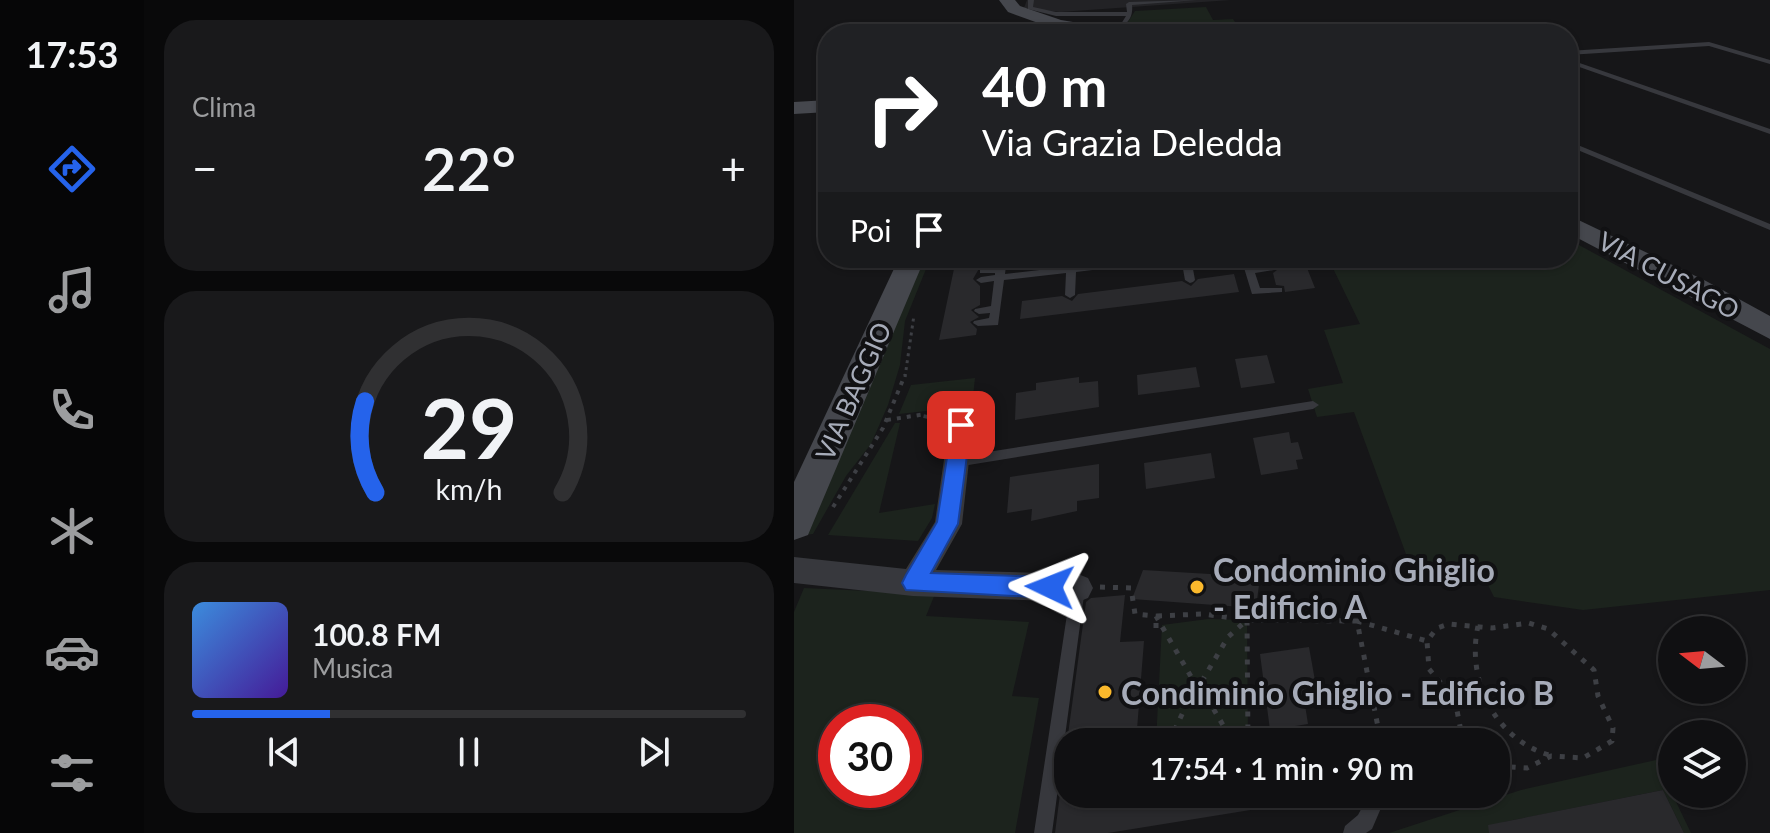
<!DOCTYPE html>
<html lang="it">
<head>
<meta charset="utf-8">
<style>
  body { margin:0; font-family:Lato,sans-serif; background:#19191b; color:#f1f3f6; height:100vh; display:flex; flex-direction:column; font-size:30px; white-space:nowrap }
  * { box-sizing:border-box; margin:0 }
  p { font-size:26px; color:#9c9d9f }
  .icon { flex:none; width:44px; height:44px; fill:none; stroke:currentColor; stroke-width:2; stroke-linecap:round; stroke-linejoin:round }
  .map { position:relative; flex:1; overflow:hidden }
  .drawer { display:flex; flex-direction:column; gap:20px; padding:20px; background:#09090a; width:650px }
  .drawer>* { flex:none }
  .banner { position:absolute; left:24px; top:24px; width:760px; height:244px; border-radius:32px; box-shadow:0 2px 6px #0004,0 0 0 2px #303032; background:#202124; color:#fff; overflow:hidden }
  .needle { width:52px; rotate:286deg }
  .controls { position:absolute; left:864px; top:616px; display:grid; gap:16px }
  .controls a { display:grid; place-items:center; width:88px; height:88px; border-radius:50%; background:#101012; box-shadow:0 2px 6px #0004,0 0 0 2px #303032; font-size:40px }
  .speed { position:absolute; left:24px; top:704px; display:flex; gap:16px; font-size:40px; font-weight:700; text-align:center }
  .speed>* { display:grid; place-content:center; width:104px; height:104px; border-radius:50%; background:#101012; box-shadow:0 2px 6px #0004,0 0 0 2px #303032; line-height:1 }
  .speed .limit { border:12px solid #d22; background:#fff; color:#111 }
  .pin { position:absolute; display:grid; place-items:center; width:68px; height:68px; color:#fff; margin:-34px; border-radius:16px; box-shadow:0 4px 12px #0006 }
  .me { position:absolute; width:88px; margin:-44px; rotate:272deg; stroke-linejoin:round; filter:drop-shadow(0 0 6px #0008) }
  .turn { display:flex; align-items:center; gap:28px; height:168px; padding:0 32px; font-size:36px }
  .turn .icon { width:104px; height:104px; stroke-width:2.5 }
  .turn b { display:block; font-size:56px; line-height:68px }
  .then { display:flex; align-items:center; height:76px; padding:0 32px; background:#0003; gap:16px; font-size:30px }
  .big { font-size:60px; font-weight:600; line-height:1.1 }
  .drawer .card { flex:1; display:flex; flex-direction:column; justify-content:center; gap:12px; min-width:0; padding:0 28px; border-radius:32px; background:#19191b }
  .drawer .dial { align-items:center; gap:0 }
  .dial svg { height:208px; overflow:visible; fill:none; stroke:#303032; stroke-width:7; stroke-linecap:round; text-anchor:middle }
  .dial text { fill:#f1f3f6; stroke:none }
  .song { display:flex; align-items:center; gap:24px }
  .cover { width:96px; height:96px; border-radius:12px; background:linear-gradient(135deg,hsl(210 70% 55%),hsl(260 70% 35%)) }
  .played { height:8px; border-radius:4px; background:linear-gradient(90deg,#2563eb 25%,#303032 25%) }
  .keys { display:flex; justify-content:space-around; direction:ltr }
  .heat { display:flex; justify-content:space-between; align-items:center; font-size:44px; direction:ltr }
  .trip { position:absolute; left:260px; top:728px; width:456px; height:80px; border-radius:32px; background:#101012; box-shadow:0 2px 6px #0004,0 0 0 2px #303032; font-weight:600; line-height:80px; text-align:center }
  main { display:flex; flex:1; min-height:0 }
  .menu { display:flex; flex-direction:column; width:144px; justify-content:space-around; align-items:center; background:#060607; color:#9c9d9f }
  .menu .icon { width:56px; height:56px }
  .menu .selected { color:#2563eb }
  .menu b { font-size:36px; color:#f1f3f6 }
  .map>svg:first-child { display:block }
  .built { fill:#222225 }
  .green { fill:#1c231d; fill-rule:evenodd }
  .building { fill:#29292c }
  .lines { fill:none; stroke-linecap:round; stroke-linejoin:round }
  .path-far2 { stroke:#3d3f44; stroke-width:3; stroke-dasharray:3 4; stroke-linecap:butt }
  .path-far1 { stroke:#3d3f44; stroke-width:4; stroke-dasharray:4 6; stroke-linecap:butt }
  .path { stroke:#3d3f44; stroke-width:5; stroke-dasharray:5 8; stroke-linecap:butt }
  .lane { fill:#37383d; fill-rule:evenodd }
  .street { fill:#37383d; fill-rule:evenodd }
  .secondary { fill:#45474d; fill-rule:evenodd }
  .route { fill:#2563eb; stroke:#184099; stroke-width:2 }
  .poi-dot { fill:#fbb92c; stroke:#111113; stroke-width:3 }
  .labels { text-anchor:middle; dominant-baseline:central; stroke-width:8; stroke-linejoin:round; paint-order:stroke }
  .street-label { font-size:26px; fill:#a7acb9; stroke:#111113 }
  .near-poi-label { font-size:32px; font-weight:bold; fill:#a7acb9; stroke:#111113; text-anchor:start }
</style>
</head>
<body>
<main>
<nav class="menu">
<b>17:53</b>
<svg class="icon selected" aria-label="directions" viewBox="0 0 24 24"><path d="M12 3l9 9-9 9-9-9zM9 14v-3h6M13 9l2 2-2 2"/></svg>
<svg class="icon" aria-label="music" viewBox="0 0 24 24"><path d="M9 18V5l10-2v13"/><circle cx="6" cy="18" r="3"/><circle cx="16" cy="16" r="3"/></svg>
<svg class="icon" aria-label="phone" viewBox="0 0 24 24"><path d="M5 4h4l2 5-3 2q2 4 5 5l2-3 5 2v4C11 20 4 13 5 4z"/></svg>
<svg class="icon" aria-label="climate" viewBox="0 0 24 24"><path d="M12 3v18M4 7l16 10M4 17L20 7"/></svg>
<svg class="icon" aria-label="car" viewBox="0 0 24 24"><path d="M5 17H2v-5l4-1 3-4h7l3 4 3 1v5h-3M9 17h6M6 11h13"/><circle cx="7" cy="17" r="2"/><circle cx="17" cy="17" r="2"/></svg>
<svg class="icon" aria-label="filters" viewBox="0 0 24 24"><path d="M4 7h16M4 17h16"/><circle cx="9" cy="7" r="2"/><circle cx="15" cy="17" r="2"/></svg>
</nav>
<section class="drawer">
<div class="card"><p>Clima</p>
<div class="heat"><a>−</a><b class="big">22°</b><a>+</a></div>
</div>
<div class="card dial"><svg viewBox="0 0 100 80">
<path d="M14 69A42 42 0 1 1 86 69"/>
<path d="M14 69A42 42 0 0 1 10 34" stroke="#2563eb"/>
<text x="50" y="56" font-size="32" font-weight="700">29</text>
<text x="50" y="72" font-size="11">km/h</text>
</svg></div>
<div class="card">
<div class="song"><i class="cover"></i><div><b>100.8 FM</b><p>Musica</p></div></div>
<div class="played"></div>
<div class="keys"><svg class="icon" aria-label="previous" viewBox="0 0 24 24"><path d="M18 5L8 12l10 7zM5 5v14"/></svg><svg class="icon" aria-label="pause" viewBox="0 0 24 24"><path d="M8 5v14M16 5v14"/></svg><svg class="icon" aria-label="next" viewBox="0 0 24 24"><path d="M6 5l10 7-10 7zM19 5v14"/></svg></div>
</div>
</section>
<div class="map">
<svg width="976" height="833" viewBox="0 0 976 833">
  <rect width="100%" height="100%" fill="#161618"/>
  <path class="built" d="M233,0H437L266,12L230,8Z"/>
  <path class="green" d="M412,7L419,20L439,19L449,34H331L328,31L341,11Z
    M774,239L976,349V590L789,610L700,597L687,571L616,565L560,412L523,417L514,389L549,383L530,330L566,324L534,258H774Z
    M130,264L132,269L111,321L106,365L94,405L77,444L52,476L19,534L9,535L126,265Z
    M181,378L176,424L154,426L156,416L140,417L141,410L105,414L117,385Z
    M101,423H106L85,513L141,504L138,518L124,541L34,535Z
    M10,588L141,594L132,616L235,622L218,696L245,698L221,833H0V612ZM42,722H110V790H42Z
    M414,619L453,620L454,742H362L368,625Z
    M862,760L897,833H890L869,790L710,822L713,833H595L727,790Z"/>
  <path class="building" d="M502,259L504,264L511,263L521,288L491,292L490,286L482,285L479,273L483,270L482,264L475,262Z
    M190,260L179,279L186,286V305L177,310L185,317L176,322L183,329L182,335L145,340L161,264Z
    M440,274L445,292L226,319L228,301L268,296L278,301L284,294L388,281L397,286L404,279Z
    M473,355L481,383L447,388L441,359Z
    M402,367L406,387L344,395L343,375Z
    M285,377V383L304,381L305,407L221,420L222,393L242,390V383Z
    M495,432L497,443L504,442L509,459L502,460L504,469L467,475L459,438Z
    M417,453L421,478L352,489L350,463Z
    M305,464V498L283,501V511L237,521L238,509L213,513L216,477Z
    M349,570L466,577L462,608L338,599Z
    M331,595L326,642L350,641L342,742H273L292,602L297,598Z
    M515,647L525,703L511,705L514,724L476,730L466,654Z
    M869,790L890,833H695L694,825Z
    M266,794H493L494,804L314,833H261Z"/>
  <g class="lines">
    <path class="path-far2" d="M139,261L148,258
      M111,377L120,315"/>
    <path class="path-far1" d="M93,420L132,414L131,419
      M39,507L89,428L111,375"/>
    <path class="path" d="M306,587L337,588L341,614L362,616L403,687
      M563,621L633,641
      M684,626C672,680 701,739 755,755
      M362,628V616L409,614L453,620L454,742
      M408,681L434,637L453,620L563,621L587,742
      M413,698L439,742
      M375,742L398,693
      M669,742L661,700L635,669L633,641L643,628L655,624L698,628L735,623L754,629L800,670L804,696L819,728L818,741L789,758L757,756L733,768L702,766
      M314,802L316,794"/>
    <path class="lane" d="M234,0H240L239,7L262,12H333L332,4L335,2L403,0L338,5C340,22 328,28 314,33L312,30L327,24L332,16H262L234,9Z
      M915,42L976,60V64L915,46L774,55V51Z
      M774,59L976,129V134L774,63Z
      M774,141L976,224V230L774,146Z
      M349,258H378L373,261L282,272L281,295L276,298L271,295L272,273L210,280L204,325L184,326L179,323L180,321L195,318L196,313L185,314L180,311L181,309L197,306L200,281L187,283L182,280L187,277L201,275V273H186V269L202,267L207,263L212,266L211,274Z
      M387,258H397L401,280L399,282L396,283L391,280Z
      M447,258H457L460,268L480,266V270L461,273L466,288H488V292L458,294Z
      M519,401L525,405L519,409L162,467L158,466L156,462L158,458L162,457Z
      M284,581L289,583L291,588L258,833H240L277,588L279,583Z
      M575,794H593L578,829L572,833H549L551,826L564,815Z"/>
    <path class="street" d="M167,416L176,418L179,425L168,524L142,570L284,574L294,578L299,588L294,598L284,602L119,596L0,583V557L112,569L141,522L155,425L158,418Z"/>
    <path class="secondary" d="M205,0H221L226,6L267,20L327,30L329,34H292L264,29L245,34H218L247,24L214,12Z
      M34,100V112L0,114V102Z
      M774,215L912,281L976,316V339L774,233Z
      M105,258H131L19,523L14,535L0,540V482Z"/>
  </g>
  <path class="route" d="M167,418L177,425L164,524L137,573L256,577L264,580L268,587L264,595L256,598L112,590L108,583L112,575L143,522L158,425Z"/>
  <g class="poi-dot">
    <circle cx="403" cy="587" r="8"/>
    <circle cx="311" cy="692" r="8"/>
  </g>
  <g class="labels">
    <g class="street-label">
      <text transform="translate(875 275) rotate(28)">VIA CUSAGO</text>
      <text transform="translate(59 391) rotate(-66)">VIA BAGGIO</text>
    </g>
    <g class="near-poi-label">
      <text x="419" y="569">Condominio Ghiglio<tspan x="419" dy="37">- Edificio A</tspan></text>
      <text x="327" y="692">Condiminio Ghiglio - Edificio B</text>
    </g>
  </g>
</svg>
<div class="controls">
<a><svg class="needle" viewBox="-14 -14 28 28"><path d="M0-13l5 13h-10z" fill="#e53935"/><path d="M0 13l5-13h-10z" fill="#9c9d9f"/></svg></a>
<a><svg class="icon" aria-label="layers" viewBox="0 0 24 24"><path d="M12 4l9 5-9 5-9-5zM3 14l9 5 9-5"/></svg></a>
</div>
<div class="speed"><div class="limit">30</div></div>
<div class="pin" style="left:167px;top:425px;background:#d93025"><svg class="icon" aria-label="arrive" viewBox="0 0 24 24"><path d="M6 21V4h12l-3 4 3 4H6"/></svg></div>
<svg class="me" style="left:256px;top:587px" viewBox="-20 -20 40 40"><path d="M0-17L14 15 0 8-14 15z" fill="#2563eb" stroke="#fff" stroke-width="4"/></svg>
<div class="trip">17:54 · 1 min · 90 m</div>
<div class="banner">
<div class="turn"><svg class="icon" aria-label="right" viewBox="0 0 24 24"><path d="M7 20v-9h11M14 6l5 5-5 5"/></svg><div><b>40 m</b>Via Grazia Deledda</div></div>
<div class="then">Poi<svg class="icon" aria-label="arrive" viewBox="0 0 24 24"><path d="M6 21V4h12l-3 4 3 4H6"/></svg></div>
</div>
</div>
</main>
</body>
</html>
